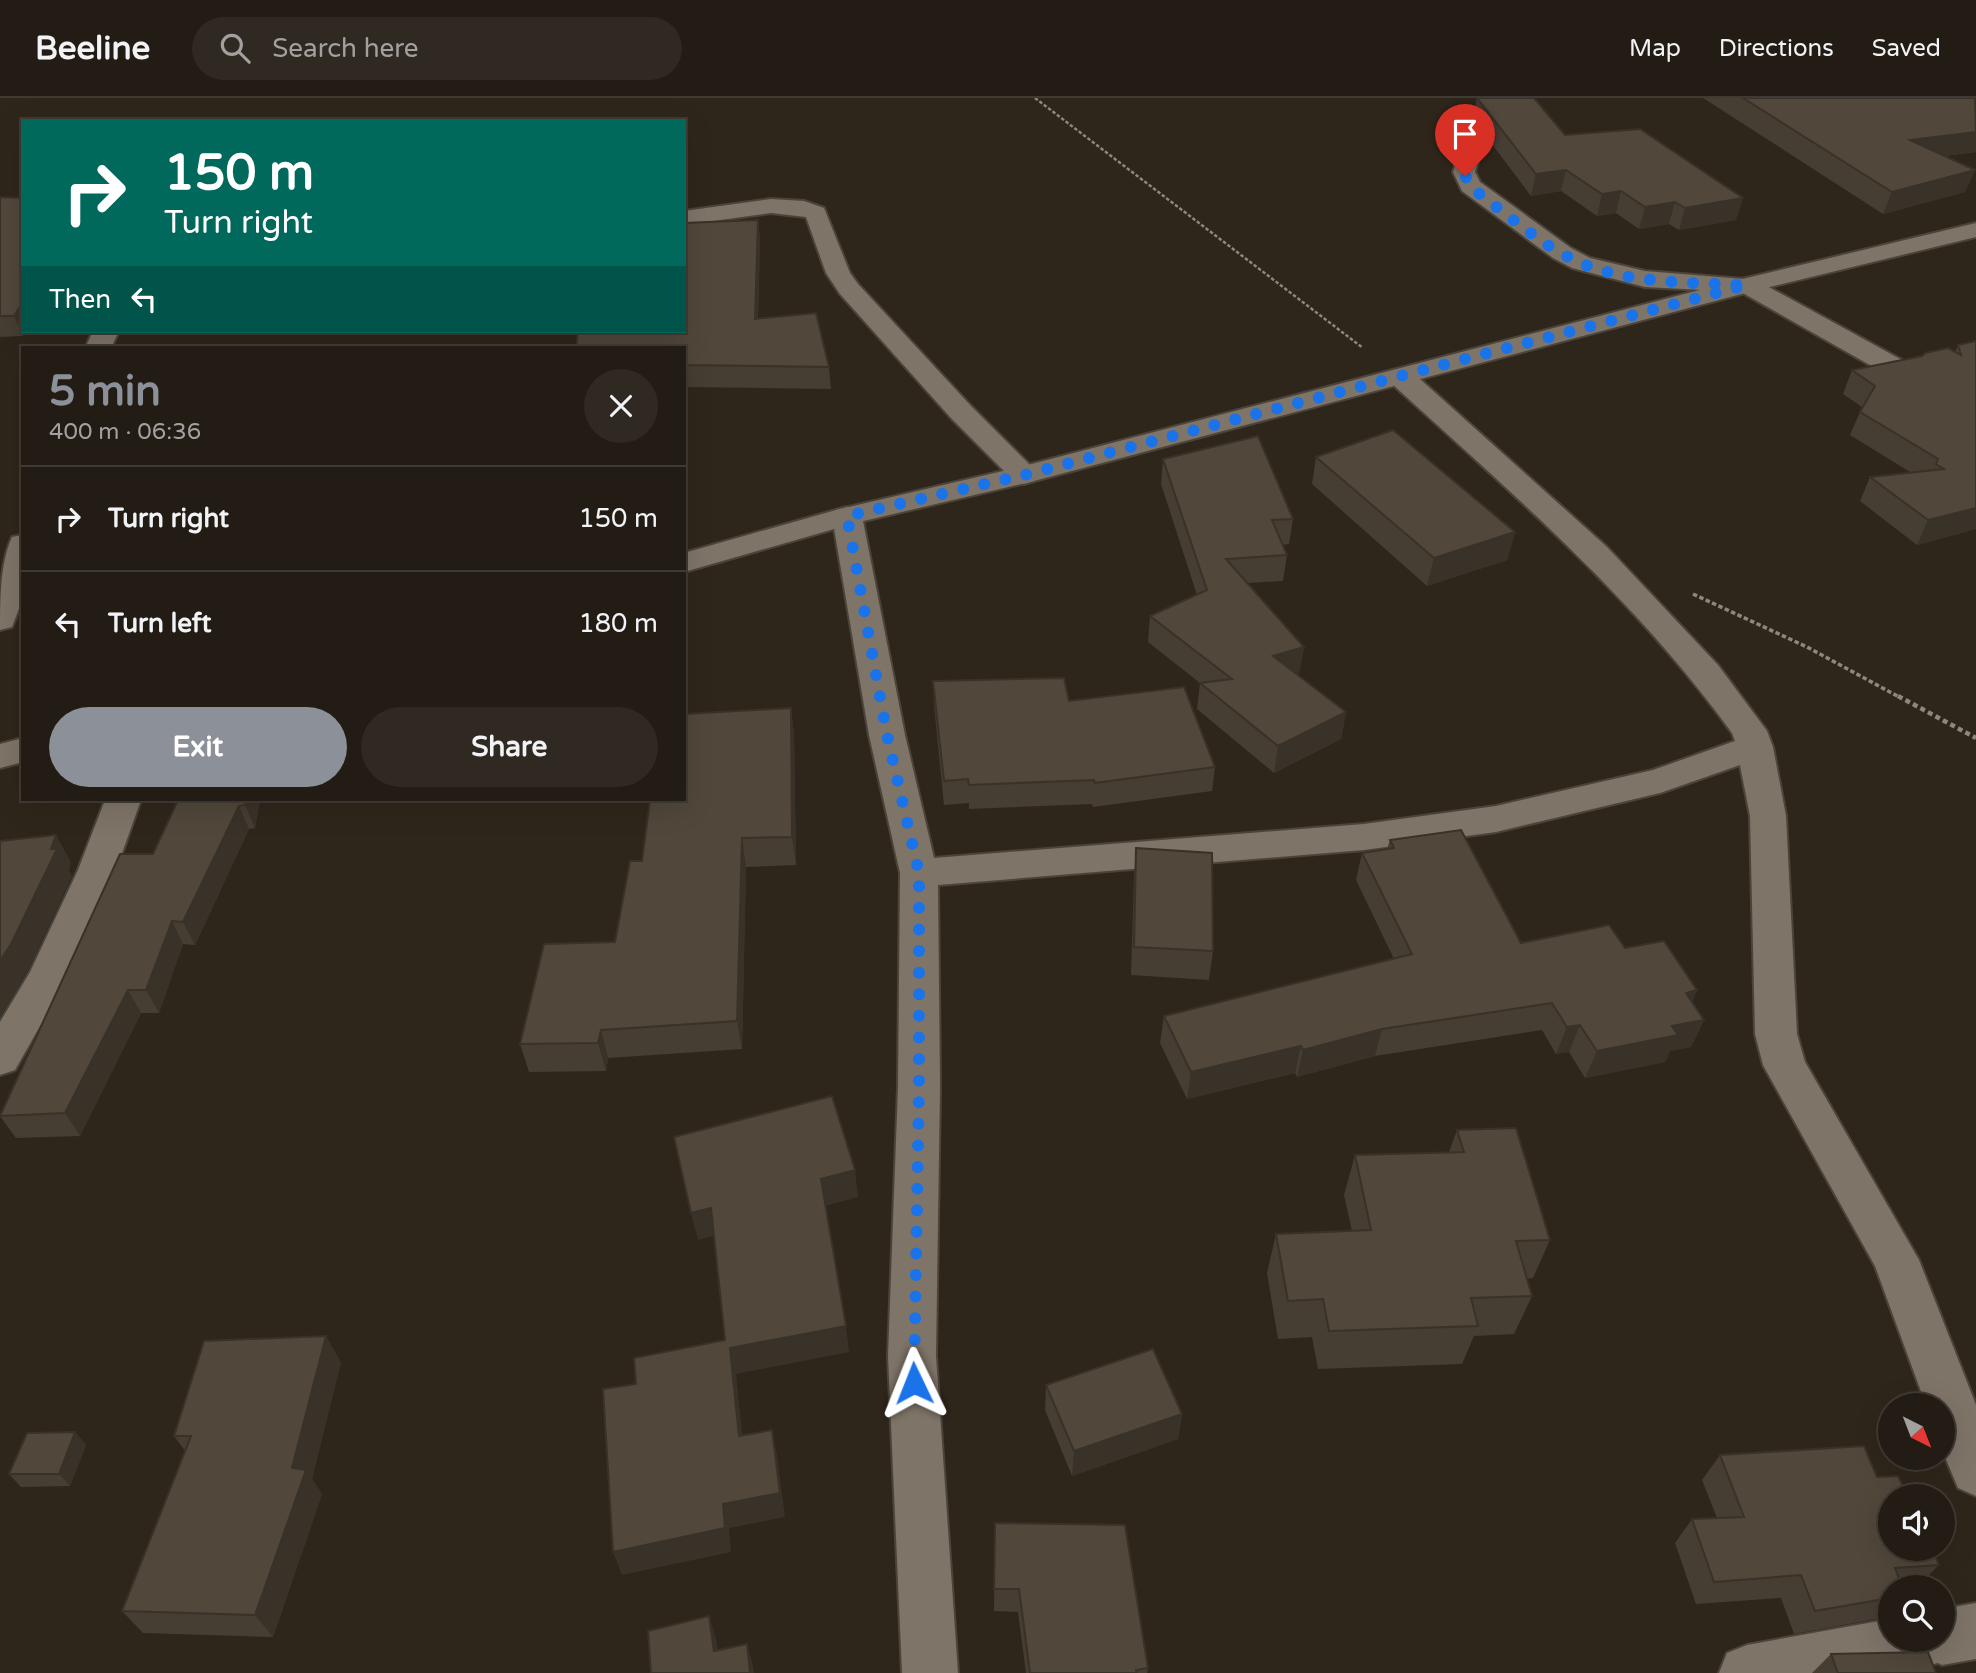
<!DOCTYPE html>
<meta charset="utf-8">
<style>
body{margin:0;font-family:"Varela Round",sans-serif;background:#2f2922;color:#f1f3f6;height:100vh;display:flex;flex-direction:column;font-size:26px;white-space:nowrap}
*{box-sizing:border-box;margin:0}
p{font-size:23px;color:#a3a1a0}
.icon{flex:none;width:38px;height:38px;fill:none;stroke:currentColor;stroke-width:2;stroke-linecap:round;stroke-linejoin:round}
.map{position:relative;flex:1;overflow:hidden}
.details{position:absolute;left:21px;top:248px;width:665px;height:455px;display:flex;flex-direction:column;background:#231c14;border-radius:0px;box-shadow:0 7px 28px #0002,0 0 0 2px #403a34}
.details>*{flex:none}
.banner{position:absolute;left:21px;top:21px;width:665px;height:214px;border-radius:0px;box-shadow:0 7px 28px #0002,0 0 0 2px #403a34;background:#00695c;color:#fff;overflow:hidden}
.needle{width:46px;rotate:138deg}
.fabs{position:absolute;left:1878px;top:1295px;display:grid;gap:14px}
.fabs a{display:grid;place-items:center;width:77px;height:77px;border-radius:50%;background:#231c14;box-shadow:0 7px 28px #0002,0 0 0 2px #403a34;font-size:35px}
.pin{position:absolute;display:grid;place-items:center;width:60px;height:60px;color:#fff;margin:-72px -30px;border-radius:50% 50% 50% 0;rotate:-45deg;box-shadow:0 0 7px #0007}
.pin .icon{rotate:45deg}
.me{position:absolute;width:77px;margin:-38px;rotate:358deg;stroke-linejoin:round;filter:drop-shadow(0 0 5px #0008)}
.turn{display:flex;align-items:center;gap:24px;height:147px;padding:0 28px;font-size:32px}
.turn .icon{width:91px;height:91px;stroke-width:2.5}
.turn b{display:block;font-size:49px;line-height:60px}
.then{display:flex;align-items:center;height:66px;padding:0 28px;background:#0003;gap:14px;font-size:26px}
.round{display:grid;place-items:center;flex:none;width:74px;height:74px;border-radius:37px;background:#2f2922}
.headline{display:flex;align-items:center;justify-content:space-between;height:119px;padding:0 28px}
h1{font-size:42px;font-weight:800;line-height:52px;color:#8c9099}
.cta{display:flex;gap:14px;margin-top:auto;padding:14px 28px}
.cta a{flex:1;height:80px;border-radius:42px;background:#8c9099;color:#fff;font-size:28px;font-weight:800;line-height:80px;text-align:center}
.cta a+a{background:#2f2922;color:#f1f3f6}
ul{padding:0;list-style:none}
li{display:flex;align-items:center;gap:21px;height:105px;padding:0 28px;border-top:2px solid #403a34}
li div{flex:1}
li b{display:block;font-size:26px}
li em{font-style:normal}
header{display:flex;align-items:center;gap:42px;box-sizing:border-box;height:98px;padding:0 35px;background:#231c14;border-bottom:2px solid #403a34}
header strong{font-size:33px}
nav{display:flex;gap:38px;margin-inline-start:auto;font-size:24px}
.search{width:490px;height:63px;background:#2f2922;display:flex;align-items:center;gap:18px;box-sizing:border-box;padding:0 24px;border-radius:38px;color:#a3a1a0;font-size:26px}
.map>svg:first-child{display:block}
.lines{fill:none;stroke-linecap:round;stroke-linejoin:round}
.minor-casing{stroke:#4b443b;stroke-width:4}
.tertiary-casing{stroke:#4b443b;stroke-width:4}
.path-far2{stroke:#8e877e;stroke-width:2.5;stroke-dasharray:3.5 2;stroke-linecap:butt}
.path-far1{stroke:#8e877e;stroke-width:3.5;stroke-dasharray:4.5 2.5;stroke-linecap:butt}
.path{stroke:#8e877e;stroke-width:4.5;stroke-dasharray:5 3.5;stroke-linecap:butt}
.minor{fill:#7f7468;fill-rule:evenodd}
.tertiary{fill:#7f7468;fill-rule:evenodd}
.wall{fill:#463d33}
.shaded-wall{fill:#393229}
.building{fill:#51473b;stroke:#393229;stroke-width:2}
.route{stroke:#1a73e8;stroke-width:12;stroke-dasharray:0 21.6}
</style>
<header>
<strong>Beeline</strong>
<div class="search"><svg class="icon" aria-label="search" viewBox="0 0 24 24"><circle cx="10" cy="10" r="6"/><path d="M15 15l6 6"/></svg>Search here</div>
<nav><a>Map</a><a>Directions</a><a>Saved</a></nav>
</header>
<div class="map">
<svg width="1976" height="1575" viewBox="0 0 1976 1575">
<rect width="100%" height="100%" fill="#2f261b"/>
<g class="lines">
<defs>
<g id="minor">
<path d="M1466,37L1474,39C1482,51 1479,61 1475,74L1480,84L1571,150L1590,160L1645,173L1756,182L1911,267L1915,273L1911,279L1901,281L1891,279L1741,194L1645,189L1572,170L1553,160L1462,93L1453,74L1458,58L1455,44L1458,39Z"/>
<path d="M771,101L804,103L824,110L850,175L858,186L971,308L1034,371L1039,377L1034,383L1024,386L1014,383L951,320L840,196L826,175L806,119L771,115L684,127V113Z"/>
<path d="M93,233H119L111,250H85Z"/>
<path d="M1401,271L1411,273L1607,449L1718,567L1767,633L1773,649L1786,718L1797,936L1805,964L1919,1162L1976,1307V1398L1958,1390L1942,1352V1307H1926L1875,1168L1763,967L1755,936L1750,718L1740,667L1660,695L1496,734L1364,752L938,787L940,989L936,1258L958,1575H902L888,1258L898,989L900,775L869,637L832,418L836,412L847,409L858,412L862,418L905,637L934,760L1364,726L1496,708L1653,672L1735,643L1732,635C1636,502 1512,395 1391,285L1387,279L1391,273Z"/>
<path d="M23,437V500L12,529L0,532C0,502 0,465 12,439Z"/>
<path d="M105,702H141L116,772L68,879L15,972L0,977V924L30,874L78,772Z"/>
<path d="M1976,1505V1561L1942,1567L1938,1565L1897,1575H1719L1727,1555L1747,1547L1890,1521V1542H1942V1511Z"/>
</g>
<g id="tertiary">
<path d="M1976,125V139L1753,193L1034,383L855,425L684,474V455L836,412L1020,369L1738,182Z"/>
<path d="M23,640V664L0,670V646Z"/>
</g>
</defs>
<use href="#minor" class="minor-casing"/>
<use href="#tertiary" class="tertiary-casing"/>
<path class="path-far2" d="M1035,0L1363,250"/>
<path class="path-far1" d="M1693,496L1807,549L1901,600"/>
<path class="path" d="M1898,598L1976,640"/>
<use href="#minor" class="minor"/>
<use href="#tertiary" class="tertiary"/>
</g>
<g class="wall">
<path d="M1477,0L1565,37L1736,122L1679,132L1669,126L1639,131L1616,115L1597,118L1561,93L1531,98L1473,21Z"/>
<path d="M1703,0H1975L1976,54L1945,58L1975,72L1965,94L1883,116Z"/>
<path d="M0,99L23,238L0,239Z"/>
<path d="M758,122L760,142L758,221L829,269L831,291L684,289V250Z"/>
<path d="M1976,243V431L1917,447L1860,403L1870,379L1910,374L1850,337L1862,309L1843,296L1852,272L1922,258L1955,254L1958,247Z"/>
<path d="M1316,359L1515,434L1507,462L1427,488L1312,386Z"/>
<path d="M1163,361L1293,421L1289,446L1282,447L1287,457L1283,483L1247,485L1304,549L1299,575L1297,576L1346,614L1341,641L1274,675L1197,611L1200,585L1148,544L1150,518L1197,497L1161,386Z"/>
<path d="M933,583L1069,603L1215,669L1212,693L1093,709L1092,706L969,711V705L944,707L934,607Z"/>
<path d="M791,610L794,638L796,767L746,769L742,951L608,960L606,973L529,974L520,946L615,844L642,763Z"/>
<path d="M178,702H260L255,730L249,731L195,847L183,846L159,915H141L80,1038L16,1040L0,1018L153,756Z"/>
<path d="M1390,742L1521,845L1625,850L1697,892L1692,904L1704,922L1691,949L1670,953L1665,964L1585,980L1569,954L1556,956L1542,932L1375,958L1297,979L1295,975L1187,1001L1160,945L1164,918L1394,861L1356,782L1362,755L1387,751Z"/>
<path d="M1136,750L1213,853L1209,882L1131,877L1134,779Z"/>
<path d="M1457,1032L1550,1142L1533,1180L1527,1181L1532,1198L1514,1236L1474,1238L1462,1266L1318,1271L1312,1239L1278,1241L1267,1175L1276,1136L1352,1133L1344,1097L1355,1057L1449,1054Z"/>
<path d="M341,1264L312,1381L322,1396L273,1539L143,1535L122,1513L185,1353L174,1338Z"/>
<path d="M1046,1287L1182,1316L1178,1341L1072,1378L1045,1312Z"/>
<path d="M75,1334L86,1347L70,1388L21,1389L9,1376Z"/>
<path d="M1720,1357L1877,1379L1939,1467L1917,1489H1890V1512L1882,1520L1794,1536L1781,1500L1696,1506L1675,1445L1692,1421L1717,1420L1702,1382Z"/>
<path d="M995,1425L1148,1570L1147,1575H1026L1018,1514L994,1513Z"/>
<path d="M1831,1556L1936,1575H1812Z"/>
</g>
<g class="shaded-wall">
<path d="M1976,34V54L1902,63L1910,42Z"/>
<path d="M1566,72L1561,93L1531,98L1536,76Z"/>
<path d="M1975,72L1965,94L1883,116L1892,94Z"/>
<path d="M1621,93L1616,115L1597,118L1602,96Z"/>
<path d="M1743,100L1736,122L1679,132L1685,110Z"/>
<path d="M1675,104L1669,126L1639,131L1645,109Z"/>
<path d="M758,122L760,142L757,242L755,221Z"/>
<path d="M23,203V233H26L23,238L14,218Z"/>
<path d="M1976,410V431L1917,447L1928,422Z"/>
<path d="M1515,434L1507,462L1427,488L1434,460Z"/>
<path d="M1304,549L1299,575L1269,584L1273,558Z"/>
<path d="M791,610L794,638L796,767L792,739Z"/>
<path d="M1346,614L1341,641L1274,675L1278,648Z"/>
<path d="M246,702H260L255,730L245,707Z"/>
<path d="M239,708L249,731L195,847L183,824Z"/>
<path d="M56,737L71,764L69,772L72,778L28,873L0,920V863L51,751Z"/>
<path d="M742,740L746,769L742,951L737,923Z"/>
<path d="M172,823L183,846L159,915L146,892Z"/>
<path d="M128,892L141,915L80,1038L65,1015Z"/>
<path d="M1697,892L1685,919L1686,895Z"/>
<path d="M1704,922L1691,949L1670,953L1665,964L1585,980L1597,953L1672,928Z"/>
<path d="M1580,927L1569,954L1556,956L1567,929Z"/>
<path d="M1382,931L1375,958L1297,979L1303,952Z"/>
<path d="M601,932L608,960L606,973L598,945Z"/>
<path d="M1301,948L1295,975L1187,1001L1191,974Z"/>
<path d="M855,1072L858,1099L825,1108L821,1081Z"/>
<path d="M711,1110L716,1137L698,1142L691,1115Z"/>
<path d="M846,1228L849,1254L736,1276L745,1363L739,1338L730,1250Z"/>
<path d="M326,1238L341,1264L312,1381L322,1396L273,1539L255,1517Z"/>
<path d="M1182,1316L1178,1341L1072,1378L1074,1353Z"/>
<path d="M772,1332L777,1357L785,1419L729,1430L731,1454L622,1477L613,1454L723,1406Z"/>
<path d="M75,1334L86,1347L70,1388L59,1376Z"/>
<path d="M709,1518L716,1541L721,1575L714,1553Z"/>
<path d="M747,1546L753,1568L754,1575H750Z"/>
</g>
<g class="building">
<path d="M1477,0H1534L1565,37L1640,31L1743,100L1685,110L1675,104L1645,109L1621,93L1602,96L1566,72L1536,76Z"/>
<path d="M1743,0H1975L1976,34L1910,42L1975,72L1892,94Z"/>
<path d="M0,99L23,100V203L14,218H0Z"/>
<path d="M758,122L755,221L816,215L829,269L684,267V250H576L578,233H684V125Z"/>
<path d="M1976,243V410L1928,422L1870,379L1944,371L1936,366L1938,361L1860,314L1875,288L1852,272L1922,258L1925,255L1948,250L1961,257L1958,247Z"/>
<path d="M1393,332L1515,434L1434,460L1316,359Z"/>
<path d="M1258,338L1293,421L1272,422L1287,457L1226,461L1304,549L1273,558L1346,614L1278,648L1200,585L1232,581L1150,518L1207,492L1163,361Z"/>
<path d="M1064,580L1069,603L1184,589L1215,669L1095,685L1094,682L969,687L968,681L944,683L933,583Z"/>
<path d="M791,610L792,739L742,740L737,923L601,932L598,945L520,946L544,846L615,844L630,763H642L650,702H684V616Z"/>
<path d="M178,702H246L245,707L239,708L183,824L172,823L146,892H128L65,1015L0,1018L120,756H153Z"/>
<path d="M1461,732L1521,845L1609,827L1625,850L1664,843L1697,892L1686,895L1704,922L1672,928L1678,937L1597,953L1580,927L1567,929L1552,905L1382,931L1303,952L1301,948L1191,974L1164,918L1412,856L1362,755L1394,750L1390,742Z"/>
<path d="M56,737L51,751H57L11,846L0,863V743Z"/>
<path d="M1136,750L1212,755L1213,853L1134,849Z"/>
<path d="M832,998L855,1072L821,1081L846,1228L730,1250L739,1338L772,1332L780,1395L723,1406L725,1430L613,1454L603,1291L636,1286L634,1260L725,1242L711,1110L691,1115L674,1039Z"/>
<path d="M1516,1030L1550,1142L1516,1143L1532,1198L1471,1200L1478,1228L1329,1233L1323,1201L1288,1203L1276,1136L1371,1132L1355,1057L1464,1054L1457,1032Z"/>
<path d="M326,1238L292,1370L306,1372L255,1517L122,1513L191,1338H174L204,1243Z"/>
<path d="M1153,1251L1182,1316L1074,1353L1046,1287Z"/>
<path d="M75,1334L59,1376H9L27,1335Z"/>
<path d="M1864,1348L1877,1379L1898,1378L1908,1398H1890V1451H1932L1939,1467L1895,1470L1902,1489H1890V1500L1815,1513L1801,1477L1714,1484L1692,1421L1744,1419L1720,1357Z"/>
<path d="M995,1425L1125,1427L1148,1570L1136,1572L1137,1575H1030L1019,1491H994Z"/>
<path d="M709,1518L714,1553L747,1546L750,1575H651L648,1533Z"/>
<path d="M1928,1554L1936,1575H1838L1831,1556Z"/>
</g>
<g class="lines">
<path class="route" d="M914,1285L919,989V775L887,637L847,418L1024,377L1747,187C1693,184 1632,187 1581,165C1542,149 1508,116 1474,92L1465,78"/>
</g>
</svg>
<div class="fabs">
<a><svg class="needle" viewBox="-14 -14 28 28"><path d="M0-13l5 13h-10z" fill="#e53935"/><path d="M0 13l5-13h-10z" fill="#a3a1a0"/></svg></a>
<a><svg class="icon" aria-label="sound" viewBox="0 0 24 24"><path d="M4 9h4l5-4v14l-5-4H4zM17 9q2 3 0 6"/></svg></a>
<a><svg class="icon" aria-label="search" viewBox="0 0 24 24"><circle cx="10" cy="10" r="6"/><path d="M15 15l6 6"/></svg></a>
</div>
<div class="pin" style="left:1465px;top:78px;background:#d93025"><svg class="icon" aria-label="arrive" viewBox="0 0 24 24"><path d="M6 21V4h12l-3 4 3 4H6"/></svg></div>
<svg class="me" style="left:914px;top:1285px" viewBox="-20 -20 40 40"><path d="M0-17L14 15 0 8-14 15z" fill="#1a73e8" stroke="#fff" stroke-width="4"/></svg>
<div class="banner">
<div class="turn"><svg class="icon" aria-label="right" viewBox="0 0 24 24"><path d="M7 20v-9h11M14 6l5 5-5 5"/></svg><div><b>150 m</b>Turn right</div></div>
<div class="then">Then<svg class="icon" aria-label="left" viewBox="0 0 24 24"><path d="M17 20v-9H6M10 6l-5 5 5 5"/></svg></div>
</div>
<section class="details">
<div class="headline"><div><h1>5 min</h1><p>400 m · 06:36</p></div><a class="round"><svg class="icon" aria-label="close" viewBox="0 0 24 24"><path d="M6 6l12 12M18 6L6 18"/></svg></a></div>
<ul>
<li><svg class="icon" aria-label="right" viewBox="0 0 24 24"><path d="M7 20v-9h11M14 6l5 5-5 5"/></svg><div><b>Turn right</b></div><em>150 m</em></li>
<li><svg class="icon" aria-label="left" viewBox="0 0 24 24"><path d="M17 20v-9H6M10 6l-5 5 5 5"/></svg><div><b>Turn left</b></div><em>180 m</em></li>
</ul>
<div class="cta"><a>Exit</a><a>Share</a></div>
</section>
</div>
